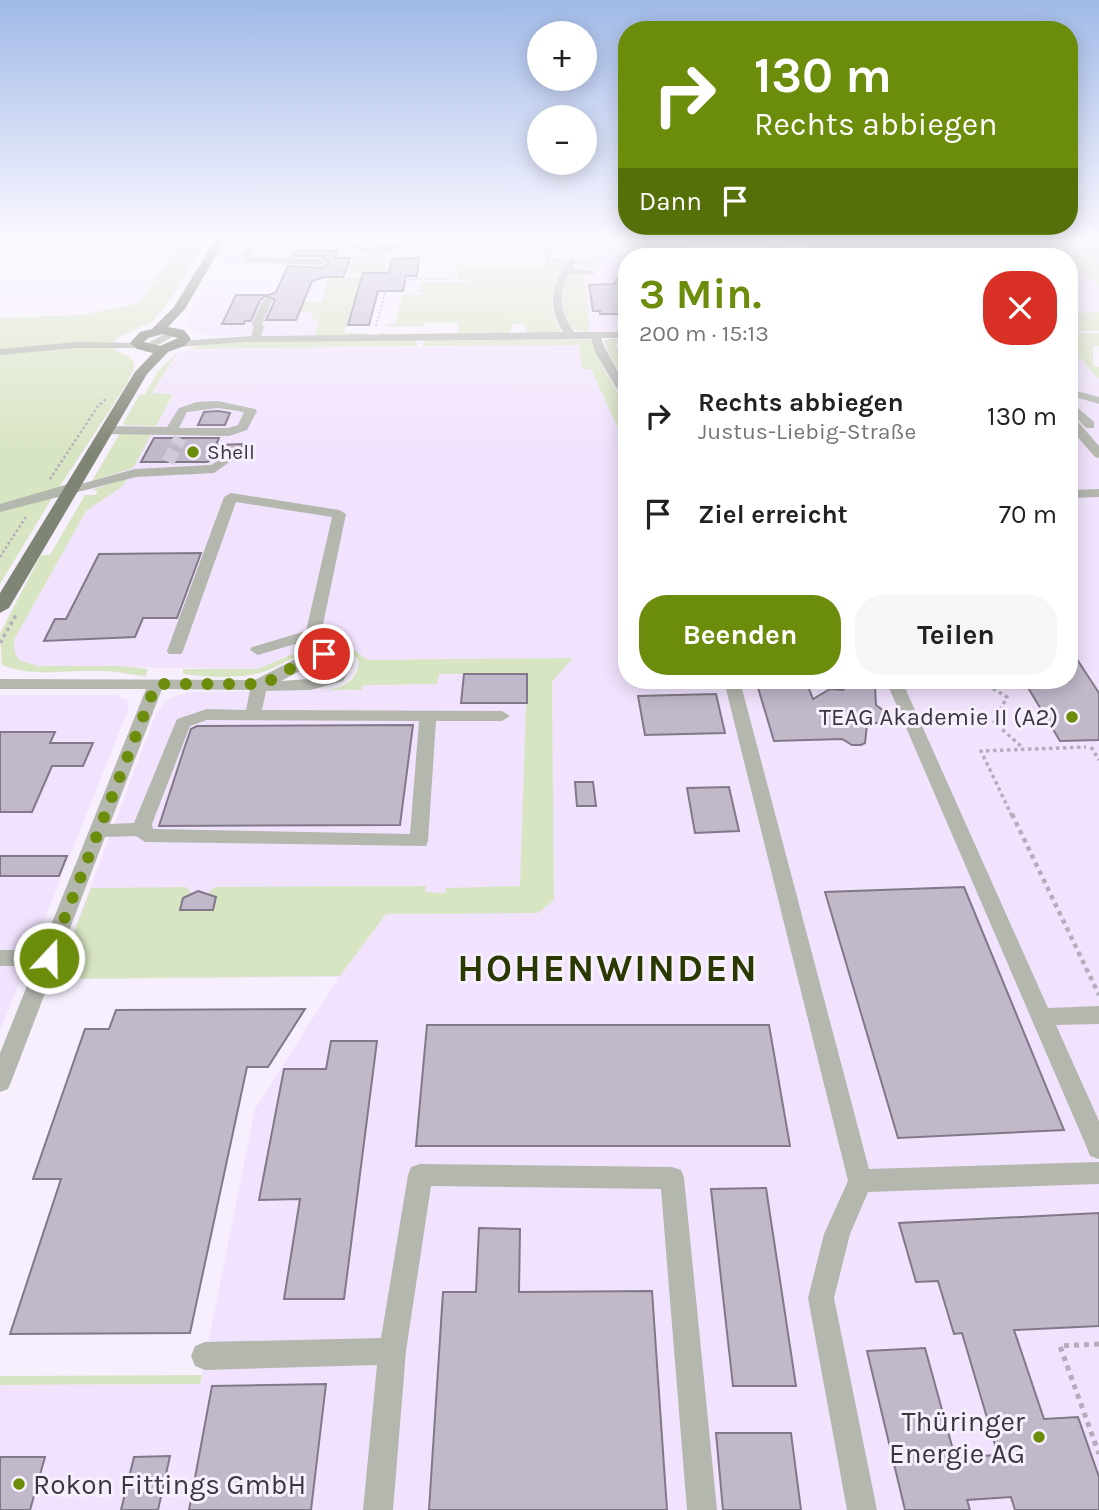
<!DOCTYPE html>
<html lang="de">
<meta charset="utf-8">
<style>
body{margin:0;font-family:Karla,sans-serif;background:#f6f6f6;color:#222;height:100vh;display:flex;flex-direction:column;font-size:26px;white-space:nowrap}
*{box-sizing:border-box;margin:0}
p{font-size:23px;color:#767676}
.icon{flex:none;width:38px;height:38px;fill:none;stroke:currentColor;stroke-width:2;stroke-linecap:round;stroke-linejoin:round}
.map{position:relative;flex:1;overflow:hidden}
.sheet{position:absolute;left:618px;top:248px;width:460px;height:441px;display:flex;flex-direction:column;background:#fff;border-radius:28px;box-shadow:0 4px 18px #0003}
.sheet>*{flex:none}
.guide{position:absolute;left:618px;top:21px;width:460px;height:214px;border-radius:28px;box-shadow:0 4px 18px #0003;background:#6c8c0c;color:#fff;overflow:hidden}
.buttons{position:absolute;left:527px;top:21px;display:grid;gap:14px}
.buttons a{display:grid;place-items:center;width:70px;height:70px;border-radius:50%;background:#fff;box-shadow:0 4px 18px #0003;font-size:35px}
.pin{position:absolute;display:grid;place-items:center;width:60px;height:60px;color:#fff;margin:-30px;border:4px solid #fff;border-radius:50%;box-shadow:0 2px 7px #0007}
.me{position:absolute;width:77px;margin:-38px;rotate:21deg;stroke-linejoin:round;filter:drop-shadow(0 0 5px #0008)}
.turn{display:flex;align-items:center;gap:24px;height:147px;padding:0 21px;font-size:32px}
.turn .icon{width:91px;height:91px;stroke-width:2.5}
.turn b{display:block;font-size:49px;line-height:60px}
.then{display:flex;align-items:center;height:66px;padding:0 21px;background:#0003;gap:14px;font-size:26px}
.round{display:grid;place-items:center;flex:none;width:74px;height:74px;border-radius:28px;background:#f6f6f6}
.summary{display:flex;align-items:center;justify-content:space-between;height:119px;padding:0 21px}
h1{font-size:42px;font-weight:700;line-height:52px;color:#6c8c0c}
.action{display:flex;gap:14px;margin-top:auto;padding:14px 21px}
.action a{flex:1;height:80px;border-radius:28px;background:#6c8c0c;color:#fff;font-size:28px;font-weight:700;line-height:80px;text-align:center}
.action a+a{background:#f6f6f6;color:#222}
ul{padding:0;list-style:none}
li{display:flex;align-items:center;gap:21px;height:98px;padding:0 21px}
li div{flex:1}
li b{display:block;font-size:26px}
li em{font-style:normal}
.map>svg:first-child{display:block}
.built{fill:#f1e3fd}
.green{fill:#d8e5c2}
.building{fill:#c1b8ca;stroke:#817889;stroke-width:2}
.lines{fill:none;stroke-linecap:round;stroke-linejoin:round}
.minor-tunnel{stroke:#d1cad8;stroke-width:13;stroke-dasharray:13 6;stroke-linecap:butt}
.path-far4{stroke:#b4adba;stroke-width:2;stroke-dasharray:2 2;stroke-linecap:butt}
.path-far3{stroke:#b4adba;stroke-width:2.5;stroke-dasharray:2.5 2.5;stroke-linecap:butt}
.path-far2{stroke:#b4adba;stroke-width:3.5;stroke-dasharray:3.5 3.5;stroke-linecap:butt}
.path-far1{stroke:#b4adba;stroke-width:4.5;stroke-dasharray:4.5 4.5;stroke-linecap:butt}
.path{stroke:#b4adba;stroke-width:5;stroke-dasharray:5 5;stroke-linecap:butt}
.minor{fill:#b4b7ae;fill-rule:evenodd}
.major{fill:#7f8575;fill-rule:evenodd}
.route{stroke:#6c8c0c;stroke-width:12;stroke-dasharray:0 21.6}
.poi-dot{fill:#6c8c0c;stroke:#f7effe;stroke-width:2.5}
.labels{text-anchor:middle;stroke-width:6;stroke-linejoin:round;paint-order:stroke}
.far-poi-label{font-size:21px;fill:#3b373f;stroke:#f7effe;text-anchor:start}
.poi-label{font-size:24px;fill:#3b373f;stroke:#f7effe;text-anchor:end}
.near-poi-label{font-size:28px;fill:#3b373f;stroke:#f7effe;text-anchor:end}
.near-district-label{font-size:38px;font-weight:bold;letter-spacing:2px;fill:#2a3900;stroke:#f7effe}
</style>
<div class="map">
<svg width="1099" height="1510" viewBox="0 0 1099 1510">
<rect width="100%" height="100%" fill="#f7effe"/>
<g class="built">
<path d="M235,240H422L423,258L332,264L220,265Z"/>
<path d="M651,240L839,248L870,252L906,250L1067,257H626V331L589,332L584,274L591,272L610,247L651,249Z"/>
<path d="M1069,259L1099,287V312L1069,313Z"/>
<path d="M201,295H269L268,298H278L314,312L319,320L315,335H204L185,324Z"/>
<path d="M579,345L582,368L591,369L626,446V681H1069V347L1099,379V1510H0V1385L200,1384L255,1109L339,977L56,979L156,713L167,699L188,692L361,690L368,660L352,649L330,644L297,652L257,669L38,666L19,660L15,653L14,640L86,511L123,486L126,478L92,490V481L125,425L156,426L173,394H152L177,353L189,349Z"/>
<path d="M0,695H117L127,700L128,710L0,1031Z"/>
</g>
<g class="green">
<path d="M182,240H207L171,298L153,321L115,339V350L130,357L135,365L128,382L51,500L0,584V318L81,315L136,304L141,301Z"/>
<path d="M544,240H549L550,259H569L567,262H557L567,266C550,284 546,310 561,330L558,332L529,334L523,323L512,324L511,331L505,334L380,335L381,332L387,334L458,333V323H425L424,327H392L384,324H395L402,295H423V292H419L421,282H470V280H457L458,269L452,268V265L544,266Z"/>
<path d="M596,240H650L652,249L602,245L599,248L607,250L592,270L575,266L578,258H595L594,243Z"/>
<path d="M655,240H1099V287L1066,257L906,250L870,252L839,248Z"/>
<path d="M392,259L391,267L401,273L331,274L330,277H384L356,297L344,333H367L366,335H315L319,321L311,320L314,312H275L280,302H322L332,264Z"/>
<path d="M569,274H584L590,333L572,329C559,310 560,295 569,274Z"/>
<path d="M1099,312V331H1069V313Z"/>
<path d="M1069,333H1099V346H1093V366L1099,367V379L1069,347Z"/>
<path d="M426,339L591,340L601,364L626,406V446L591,369H582L579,345L422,346Z"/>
<path d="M609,339H624L625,343L615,344L626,364V383L609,354L604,341Z"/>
<path d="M416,340L417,346L189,349L206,343L243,341Z"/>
<path d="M177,353L152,393L173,394L156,426L125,425L123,423L140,394H145L158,371Z"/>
<path d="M120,433H152L133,468L92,481Z"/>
<path d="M127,478L123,486L86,511L14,640L15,653L19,660L38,666H119L148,669L146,676C130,675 117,671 102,671C70,669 32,678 2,665L0,633L41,555H50L85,495H95L98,491L92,490Z"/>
<path d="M330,644L352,649L368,660L573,658L552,682L554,900L538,913L386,914L340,976L56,979L91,888L186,887L192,894L183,898L181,910L212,909L215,898L208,893L215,887L426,886L425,892L445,893L446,888L520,886L527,674H439L437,684L363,685L362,690H327C344,687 358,681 359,661C335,625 288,665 260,673C236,679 207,677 183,674V669H257L308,648Z"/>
<path d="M202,1375L200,1384L0,1385V1376Z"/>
</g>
<g class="building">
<path d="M295,251H337L334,258H350L343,277H325L312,281L296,320H266L275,300L266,296L260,300L251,321H245L244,324H222L236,295H269L276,292L288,266L322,268L329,263L322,256H293Z"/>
<path d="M419,258L417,276H406L403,291H378L369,325H348L363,273H389L392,259Z"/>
<path d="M626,266V314H600V311H593L589,285L614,284Z"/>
<path d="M218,411L230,413L225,425H198L204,412Z"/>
<path d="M154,438H219L216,445L243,444L237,460L225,454L207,462H141Z"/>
<path d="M201,553L177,618H143L135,637L44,641L55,619H66L99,554Z"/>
<path d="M1069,647L1099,693V740L1060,741L1024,681H1069Z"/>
<path d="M464,674H527V703H461Z"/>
<path d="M756,681H806L813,699L830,689L843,690L853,682H865L875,687L876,705L885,712L890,720L867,725L865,743L861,745H852L842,739L774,741Z"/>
<path d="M716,694L725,733L645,735L638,696Z"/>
<path d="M413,725L400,825L159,826L184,749L191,729L197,726Z"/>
<path d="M0,732H55L50,743H93L83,766H52L32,812H0Z"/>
<path d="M575,782H593L596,806H577Z"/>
<path d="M729,787L739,831L695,833L687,788Z"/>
<path d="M0,856H67L59,876H0Z"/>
<path d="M964,887L1064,1130L898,1138L825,892Z"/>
<path d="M198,891L216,897L213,910H180L183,898Z"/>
<path d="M305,1009L268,1067H247L190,1333L10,1334L61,1179H33L85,1029H109L116,1010Z"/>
<path d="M427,1025H769L790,1146H416Z"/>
<path d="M331,1041H377L344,1299H284L300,1199L259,1200L284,1069H326Z"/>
<path d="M766,1188L796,1386H733L711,1189Z"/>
<path d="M1099,1213V1326L1014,1330L1044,1419L1078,1417L1099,1477V1510H1015L1011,1497L967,1500L970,1510H905L867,1351L925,1348L955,1457L998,1455L962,1333L954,1334L938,1281L916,1282L899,1223Z"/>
<path d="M479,1228L520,1229L519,1292L652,1291L667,1510H429L443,1292H476Z"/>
<path d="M326,1384L311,1510H189L212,1386Z"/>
<path d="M716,1433H791L801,1510H723Z"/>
<path d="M170,1456L158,1510H121L134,1457Z"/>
<path d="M0,1457H45L30,1510H0Z"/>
</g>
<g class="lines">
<g class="minor-tunnel">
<path d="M226,460L232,445"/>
<path d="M168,462L180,438"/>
</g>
<g class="path-far4">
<path d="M548,240V260H557"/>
<path d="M376,326L389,279H449"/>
</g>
<g class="path-far3">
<path d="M50,479L98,406L106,399"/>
<path d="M0,557L27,515"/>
</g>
<g class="path-far2">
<path d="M0,643L16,615"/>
<path d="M981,681L1007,697L994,722L1023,748"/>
<path d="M1091,747L1099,760"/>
<path d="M1012,816L981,751L1086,747"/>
</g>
<path class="path-far1" d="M1012,814L1099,995"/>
<path class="path" d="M1099,1344L1060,1346L1099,1454"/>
<g class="minor">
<path d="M249,240H258L253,257L322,259L327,262L322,265L247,262L242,255Z"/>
<path d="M338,240C351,240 358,248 371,248C385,247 398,240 411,240C391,259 358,256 338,240Z"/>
<path d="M572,258L577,261L572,268L596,272L591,275L569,274C558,296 560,312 574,332H626V338H601C608,359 626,377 626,398L622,397L596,354L591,339L243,342L180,347L175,344L180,341L251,336L254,327L252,324L262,301L267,298L272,301L262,324L264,327L261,336L563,332C546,305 552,285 569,259Z"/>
<path d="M175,328L179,329V333L146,352L141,348H76L0,355V349L76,342L138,343L143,346Z"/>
<path d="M1069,389L1099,397V404L1069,395Z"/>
<path d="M1069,400L1094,422V428H1086L1069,410Z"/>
<path d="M218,401L255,409L257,411L247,430L229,436L106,434L100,430L106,426L167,427L179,408L197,402ZM218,408L244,412L238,425L228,428H179L187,412Z"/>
<path d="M1069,415L1073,416L1099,446V458L1095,457L1069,427Z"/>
<path d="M226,456L232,460L214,473L136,477L0,512V504L72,483L77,485L135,469L211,465Z"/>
<path d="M1099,489V497L1069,498V490Z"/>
<path d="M231,493L339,510L346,514L321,634L318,637L258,655L250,650L252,647L306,631L332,517L236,502L183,651L181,654H169L167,651L224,497Z"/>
<path d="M328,650L343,654L353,664L343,681L311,690L266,691L262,710L502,711L510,716L502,721H436L428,841L426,846L145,842L136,836L105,837L11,1082L8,1089L0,1092V1053L35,966H0V950H41L146,689H0V679L255,680L299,657ZM319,661H332L337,665L335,671L323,678L281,681ZM162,689L250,690L246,710L207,709L177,719L134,823L110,824ZM207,720L419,721L410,834L153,829L152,824L190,726Z"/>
<path d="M724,681H740L869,1169L1099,1162V1184L868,1192L850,1234L834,1298L877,1510H847L808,1298L824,1234L848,1181Z"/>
<path d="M886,681H902L1048,1008L1099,1006V1024L1056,1025L1099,1121V1159L1090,1156L1087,1148Z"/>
<path d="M420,1164L672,1167L681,1170L684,1178L717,1510H687L661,1189L431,1186L406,1351L393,1510H363L377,1365L205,1370L195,1366L191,1356L195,1346L205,1342L381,1338L408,1175L411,1167Z"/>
</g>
<path class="major" d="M215,240H225L185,309L168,327L184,330L191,339L184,346L168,352L147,374L9,608L0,613V593L135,372L153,353L137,349L130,343L140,332L152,329L174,307ZM163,334L178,338L160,346L144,342L148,338Z"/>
</g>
<linearGradient id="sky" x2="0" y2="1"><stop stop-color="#a1bae8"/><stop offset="0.53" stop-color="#fbf8ff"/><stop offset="1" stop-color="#fbf8ff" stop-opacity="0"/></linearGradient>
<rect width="1099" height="451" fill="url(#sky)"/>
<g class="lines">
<path class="route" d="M49,958L156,684H264L304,661L324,654"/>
</g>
<g class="poi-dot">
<circle cx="193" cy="452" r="7"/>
<circle cx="1072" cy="717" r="7"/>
<circle cx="1039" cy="1437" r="7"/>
<circle cx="19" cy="1484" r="7"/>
</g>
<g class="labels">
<g class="far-poi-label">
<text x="207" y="459">Shell</text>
</g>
<g class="poi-label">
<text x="1058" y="725">TEAG Akademie II (A2)</text>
</g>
<g class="near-poi-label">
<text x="1025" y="1431">Thüringer<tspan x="1025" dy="32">Energie AG</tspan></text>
<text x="33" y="1494" text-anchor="start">Rokon Fittings GmbH</text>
</g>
<g class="near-district-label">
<text x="608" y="981">HOHENWINDEN</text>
</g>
</g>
</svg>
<div class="buttons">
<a>+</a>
<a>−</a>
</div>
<div class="pin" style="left:324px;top:654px;background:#d93025"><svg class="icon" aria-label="arrive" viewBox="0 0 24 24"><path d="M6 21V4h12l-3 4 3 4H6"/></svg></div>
<svg class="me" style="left:49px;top:958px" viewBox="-20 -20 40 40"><circle r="17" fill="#6c8c0c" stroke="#fff" stroke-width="3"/><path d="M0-11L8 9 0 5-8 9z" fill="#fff"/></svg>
<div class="guide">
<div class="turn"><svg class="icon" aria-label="right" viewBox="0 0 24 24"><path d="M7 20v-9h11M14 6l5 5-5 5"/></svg><div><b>130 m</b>Rechts abbiegen</div></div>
<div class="then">Dann<svg class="icon" aria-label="arrive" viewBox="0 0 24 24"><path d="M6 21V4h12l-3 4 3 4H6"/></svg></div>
</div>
<section class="sheet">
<div class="summary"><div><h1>3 Min.</h1><p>200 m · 15:13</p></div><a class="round" style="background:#d93025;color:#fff"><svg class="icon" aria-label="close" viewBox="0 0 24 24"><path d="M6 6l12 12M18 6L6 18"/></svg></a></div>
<ul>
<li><svg class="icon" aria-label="right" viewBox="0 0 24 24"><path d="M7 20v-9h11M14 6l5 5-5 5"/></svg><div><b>Rechts abbiegen</b><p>Justus-Liebig-Straße</p></div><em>130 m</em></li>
<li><svg class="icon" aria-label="arrive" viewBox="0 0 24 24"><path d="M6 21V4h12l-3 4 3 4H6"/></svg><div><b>Ziel erreicht</b></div><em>70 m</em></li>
</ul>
<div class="action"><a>Beenden</a><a>Teilen</a></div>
</section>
</div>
